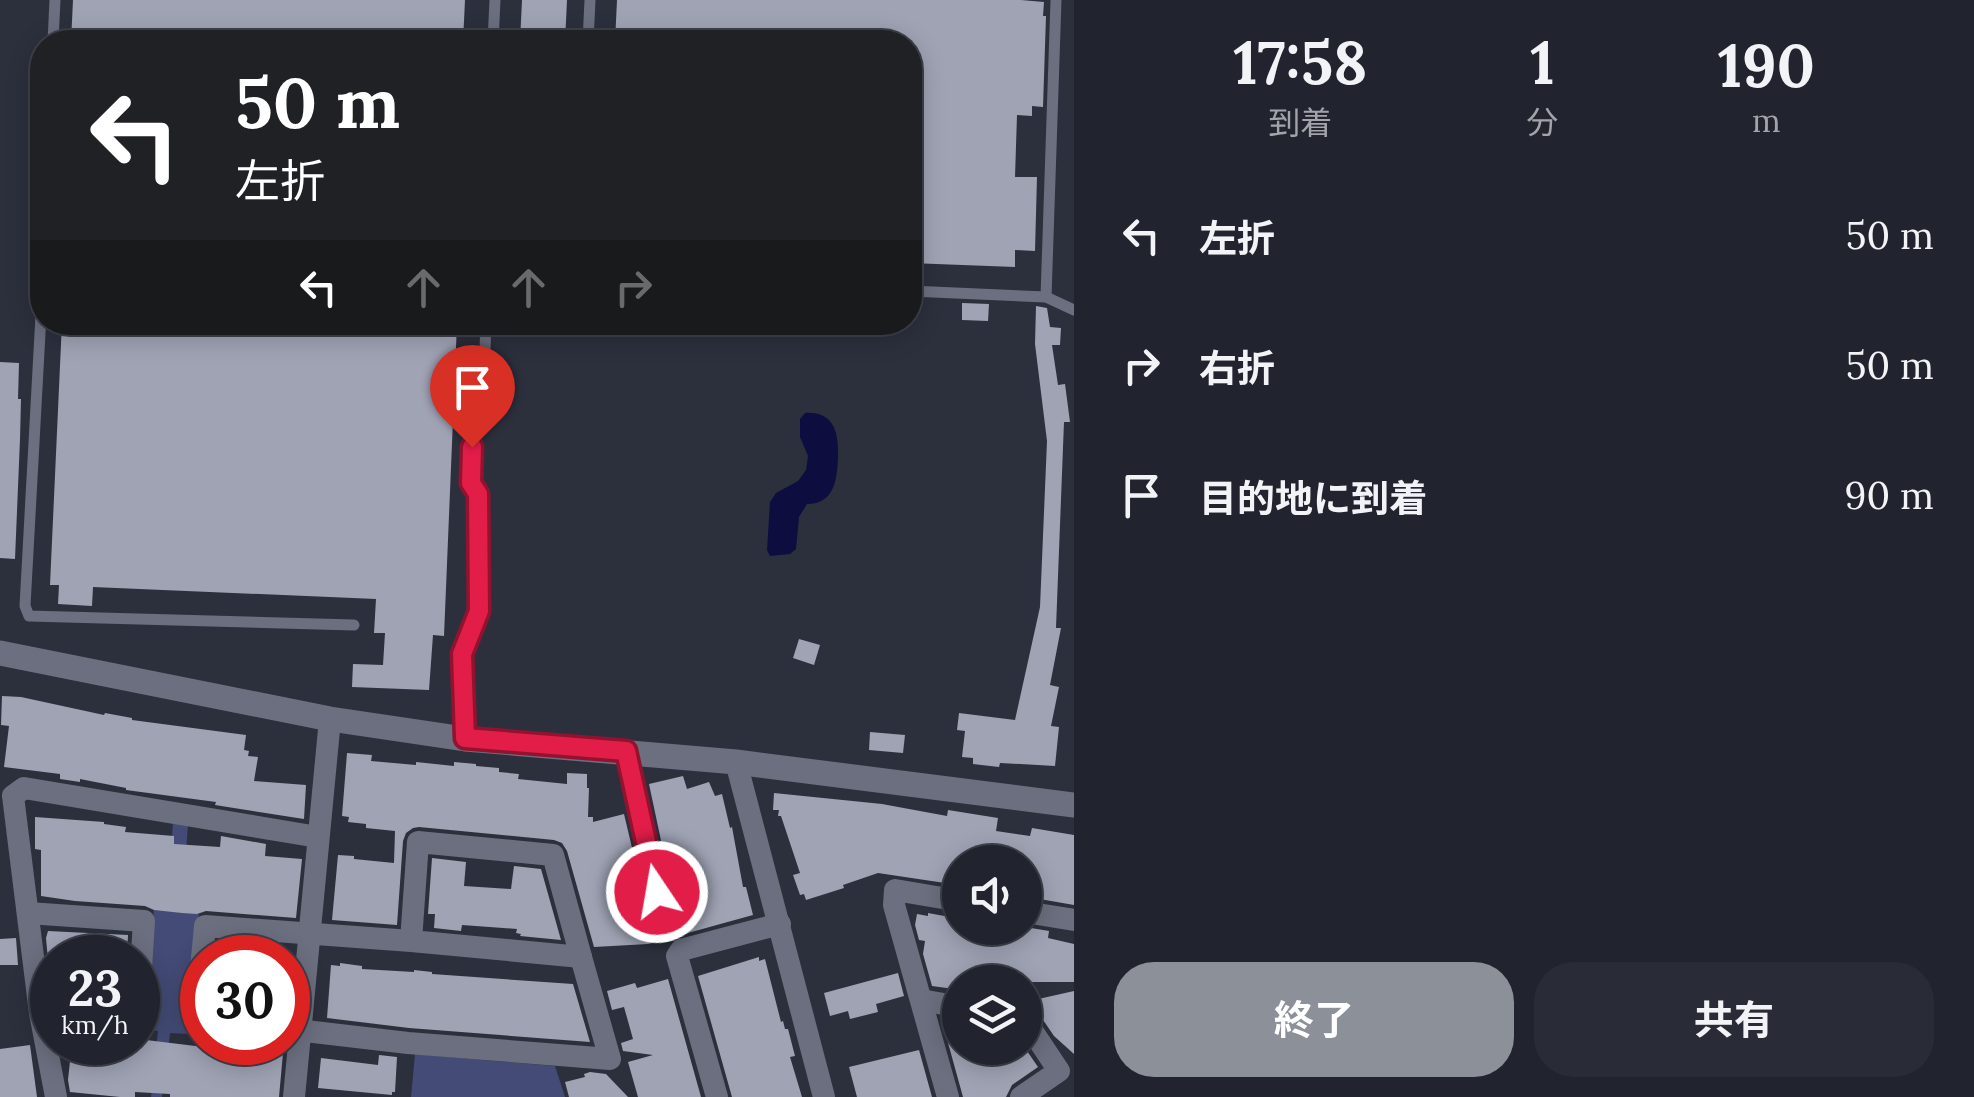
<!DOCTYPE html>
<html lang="ja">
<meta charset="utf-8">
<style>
body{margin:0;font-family:Lora,"Noto Sans JP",serif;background:#292c36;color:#f1f3f6;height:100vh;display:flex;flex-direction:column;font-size:38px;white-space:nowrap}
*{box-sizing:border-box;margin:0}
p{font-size:32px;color:#a2a4aa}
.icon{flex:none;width:55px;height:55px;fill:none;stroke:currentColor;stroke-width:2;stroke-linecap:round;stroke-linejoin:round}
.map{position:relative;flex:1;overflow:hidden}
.drawer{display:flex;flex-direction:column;background:#21242e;width:900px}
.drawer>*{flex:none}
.guide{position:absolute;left:30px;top:30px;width:892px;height:305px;border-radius:40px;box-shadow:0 5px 25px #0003,0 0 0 2px #3e414a;background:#202124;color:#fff;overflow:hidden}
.buttons{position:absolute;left:942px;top:845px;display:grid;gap:20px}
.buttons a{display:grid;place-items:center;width:100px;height:100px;border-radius:50%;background:#21242e;box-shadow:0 5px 25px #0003,0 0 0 2px #3e414a;font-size:50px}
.speed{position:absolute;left:30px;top:935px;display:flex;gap:20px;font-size:50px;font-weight:700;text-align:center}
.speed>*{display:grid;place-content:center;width:130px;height:130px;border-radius:50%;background:#21242e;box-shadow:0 5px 25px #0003,0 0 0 2px #3e414a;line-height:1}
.speed small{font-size:25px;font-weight:400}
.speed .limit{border:15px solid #d22;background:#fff;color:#111}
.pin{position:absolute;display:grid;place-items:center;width:85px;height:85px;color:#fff;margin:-102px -42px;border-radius:50% 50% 50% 0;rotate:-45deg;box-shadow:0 0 10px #0007}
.pin .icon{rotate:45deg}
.me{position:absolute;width:110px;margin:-55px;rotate:348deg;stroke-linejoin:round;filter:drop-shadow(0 0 8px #0008)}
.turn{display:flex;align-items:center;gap:35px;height:210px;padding:0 40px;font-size:45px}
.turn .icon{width:130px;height:130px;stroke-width:2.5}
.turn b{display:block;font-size:70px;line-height:85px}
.lanes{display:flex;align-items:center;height:95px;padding:0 40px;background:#0003;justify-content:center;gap:50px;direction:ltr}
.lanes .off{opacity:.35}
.eta{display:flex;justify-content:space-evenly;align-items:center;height:170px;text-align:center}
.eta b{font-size:60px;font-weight:700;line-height:70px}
.cta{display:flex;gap:20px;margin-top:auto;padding:20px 40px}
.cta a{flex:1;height:115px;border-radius:40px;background:#8c9099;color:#fff;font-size:40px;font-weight:700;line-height:115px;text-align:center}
.cta a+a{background:#292c36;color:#f1f3f6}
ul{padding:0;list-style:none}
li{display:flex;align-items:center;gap:30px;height:130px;padding:0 40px}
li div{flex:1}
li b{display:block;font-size:38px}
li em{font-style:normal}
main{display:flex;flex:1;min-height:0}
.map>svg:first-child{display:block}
.green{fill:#434b76}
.water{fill:#0d0e3f}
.building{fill:#9fa3b4}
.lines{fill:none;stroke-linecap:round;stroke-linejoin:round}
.lane{stroke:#6b6f7f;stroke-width:11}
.street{stroke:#6b6f7f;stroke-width:22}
.secondary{stroke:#6b6f7f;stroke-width:25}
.route-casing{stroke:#92132f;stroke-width:25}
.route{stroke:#e11d48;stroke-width:18}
</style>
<main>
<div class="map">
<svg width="1074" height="1097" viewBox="0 0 1074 1097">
<rect width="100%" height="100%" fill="#2c303d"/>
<g class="green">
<path d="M173,822L188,824L182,910L199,914L188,1034L170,1033L162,1097H151L158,1031L144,1029L154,908L167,909Z"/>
<path d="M415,1054L555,1066L565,1097H411Z"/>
</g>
<path class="water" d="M805,413C834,411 839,433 838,457C837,479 835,504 807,504L799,517L796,549L790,554L770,556L767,550L770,502L776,493L798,481L806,470L808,456L800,437V419Z"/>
<g class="building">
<path d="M73,0H465L463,42H71Z"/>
<path d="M522,0H567L565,42H520Z"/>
<path d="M617,0H1021L1044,2L1043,16H1046L1043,107L1032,106V116L1017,115L1015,177H1037L1035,251L1015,250V267L910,263V42H615Z"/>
<path d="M962,303L989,304L988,321L962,320Z"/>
<path d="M1036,306L1047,308L1050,327L1061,328L1060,345H1052L1058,385L1065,384L1070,422H1064L1056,628H1061L1050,685L1059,687L1051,726L1059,727L1055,766L1000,763L999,767L973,764V758L962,757L965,731L957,730L959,713L1015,720L1040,607L1047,441L1035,344Z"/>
<path d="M62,322L457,323L444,636L433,635L429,690L352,687L353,664L383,665L385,633H374L376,599L93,587L92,606L58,604L59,585H50Z"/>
<path d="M0,362L19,363L18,399H21L20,439L15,559L0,558Z"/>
<path d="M799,639L820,645L814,665L793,658Z"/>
<path d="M2,696L21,697L104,715L105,713L132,718V720L246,735L244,750L249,751L248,756L258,757L254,781L306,785L304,819L215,805L216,802L126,790V788L80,779V782L60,779V774L4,767L9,726L1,725Z"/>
<path d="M870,732L905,735L903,753L869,750Z"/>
<path d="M347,753L372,755L371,761L416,765V762L454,766V762L476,764V766L499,768V772L519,774L518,779L567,784V773L587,774V788H589L588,817H593V822L624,814L637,869L629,870L639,916L678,908L677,905L680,904L671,863L666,864L649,784L683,776L687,789L709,782L715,796L722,794L730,828L732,827L743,887H746L753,915L648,944L594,947L567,851L562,843L554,840L419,827L413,828L406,833L403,841L397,925L332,920L338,855L354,856V859L394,863L395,831L366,828V824L348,822L349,817L342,816Z"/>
<path d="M774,793L882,804L947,816L948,810L998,818L996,831L1030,836L1032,828L1074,835V905L1028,897L1030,888L1025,886L1028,859L989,853L988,862H960V874L947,872L945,883L878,873L843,885L844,888L806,900L804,894L800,895L793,875L800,873L781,816H778L779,810H773Z"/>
<path d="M35,817L104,822V824L126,827L125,832L174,836V844L220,847L221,836L266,844L265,856L302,859L296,918L206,911L197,914L182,913L154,910L145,906L75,901L41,896V850L35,849Z"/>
<path d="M432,858L466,862L464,886L511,889L514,866L541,869L561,940L520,936L521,934L516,933L517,929L462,925L461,931L434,928L435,914H428Z"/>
<path d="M928,913L950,917L949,924L960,926V928L1025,927L1049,931L1048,938L1074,944V982H994L988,977L982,982H955L954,989L932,986L923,954L925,941L919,940L915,925L917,914L928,916Z"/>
<path d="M48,931L128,935L127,954H122V958H52V960H48L46,938Z"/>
<path d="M16,938L18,965H0V939Z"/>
<path d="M759,957V961L765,959L781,1022L783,1021L785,1029H788L795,1056L790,1057L802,1097H732L698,976Z"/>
<path d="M340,963L362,966V969L414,972V970L432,972V974L573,984L590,1042L409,1028L327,1018L331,965L340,966Z"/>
<path d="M898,973L904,996L876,1004L878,1012L850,1019L848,1011L830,1016L824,993Z"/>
<path d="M668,979L701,1097H638L628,1062L653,1055L623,1051L621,1043L633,1039L624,1007L612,1010L607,991L635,983L637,988Z"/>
<path d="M1074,991V1054L1054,1036L1037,1011L1025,1005V1002Z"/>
<path d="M946,1020L960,1022V1048H1025L1038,1067L1012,1085L1006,1097H963L942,1021Z"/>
<path d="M138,1039L220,1049L221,1046L283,1053L279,1097H170V1094L135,1092V1097H120L70,1092L68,1080L72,1042H138Z"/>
<path d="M30,1045L37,1097H0V1049Z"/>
<path d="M919,1050L932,1097H857L849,1067Z"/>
<path d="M379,1055L397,1057L395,1092H392V1095L318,1088L321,1058L378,1065Z"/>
<path d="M590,1072L606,1074L628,1097H569L565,1082L585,1077L584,1074Z"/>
</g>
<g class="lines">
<g class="lane">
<path d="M53,42L55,0"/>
<path d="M493,42L495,0"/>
<path d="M588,42L590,0"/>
<path d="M910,291L1046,297L1074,310"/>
<path d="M42,297L25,606L29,616L354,625"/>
<path d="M1046,297L1056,0"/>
<path d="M465,739L463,654L479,611L478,494L471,483L473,411L483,404L486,322"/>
</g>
<g class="street">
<path d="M626,751L657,892"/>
<path d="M736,762L824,1097"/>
<path d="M1025,912L1074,920"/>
<path d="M28,913L144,921L138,1016"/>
<path d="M921,1000L960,1007"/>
<path d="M202,1026L196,1022L205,926L411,941L581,957L553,855L418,842L411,941"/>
<path d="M288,1029L408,1043L610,1059L581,957"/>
<path d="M56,1097L40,1013L13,796L24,788L318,837"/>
<path d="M294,1097L330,719"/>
<path d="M717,1097L677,956L681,950L780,924"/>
<path d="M948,1097L894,905L895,890L960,901"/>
<path d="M1021,1097L1059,1071L1025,1020"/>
</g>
<path class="secondary" d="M0,653L330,719L465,739L736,762L1074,805"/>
</g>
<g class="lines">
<defs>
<path id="route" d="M472,447L471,483L478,494L479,611L462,654L465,738L626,751L657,892"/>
</defs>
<use href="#route" class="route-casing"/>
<use href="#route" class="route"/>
</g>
</svg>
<div class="buttons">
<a><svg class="icon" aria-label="sound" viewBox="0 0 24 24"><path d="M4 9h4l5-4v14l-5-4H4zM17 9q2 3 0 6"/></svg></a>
<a><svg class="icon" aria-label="layers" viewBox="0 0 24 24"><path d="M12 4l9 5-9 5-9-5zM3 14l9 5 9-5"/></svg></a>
</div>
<div class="speed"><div>23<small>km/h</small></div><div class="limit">30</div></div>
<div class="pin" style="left:472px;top:447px;background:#d93025"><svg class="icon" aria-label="arrive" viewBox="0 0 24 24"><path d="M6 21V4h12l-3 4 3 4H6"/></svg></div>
<svg class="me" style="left:657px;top:892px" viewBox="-20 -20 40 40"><circle r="17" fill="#e11d48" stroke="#fff" stroke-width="3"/><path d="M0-11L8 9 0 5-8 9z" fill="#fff"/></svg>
<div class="guide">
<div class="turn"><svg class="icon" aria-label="left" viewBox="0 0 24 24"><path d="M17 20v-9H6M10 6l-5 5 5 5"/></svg><div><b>50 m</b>左折</div></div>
<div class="lanes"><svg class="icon" aria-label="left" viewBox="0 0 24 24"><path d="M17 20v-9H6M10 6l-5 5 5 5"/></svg><svg class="icon off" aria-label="ahead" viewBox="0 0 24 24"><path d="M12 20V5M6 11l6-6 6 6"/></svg><svg class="icon off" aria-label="ahead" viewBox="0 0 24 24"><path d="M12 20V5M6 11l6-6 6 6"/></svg><svg class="icon off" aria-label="right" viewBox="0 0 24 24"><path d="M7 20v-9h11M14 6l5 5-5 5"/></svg></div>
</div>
</div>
<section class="drawer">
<div class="eta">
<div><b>17:58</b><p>到着</p></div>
<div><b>1</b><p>分</p></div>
<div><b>190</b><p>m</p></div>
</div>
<ul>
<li><svg class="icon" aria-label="left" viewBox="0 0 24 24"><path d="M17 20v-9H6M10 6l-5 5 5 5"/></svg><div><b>左折</b></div><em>50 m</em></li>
<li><svg class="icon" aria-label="right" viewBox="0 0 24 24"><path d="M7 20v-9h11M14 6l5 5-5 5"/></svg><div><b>右折</b></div><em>50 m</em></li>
<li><svg class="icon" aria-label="arrive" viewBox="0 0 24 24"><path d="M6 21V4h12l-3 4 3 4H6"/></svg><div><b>目的地に到着</b></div><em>90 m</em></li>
</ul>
<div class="cta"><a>終了</a><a>共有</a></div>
</section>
</main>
